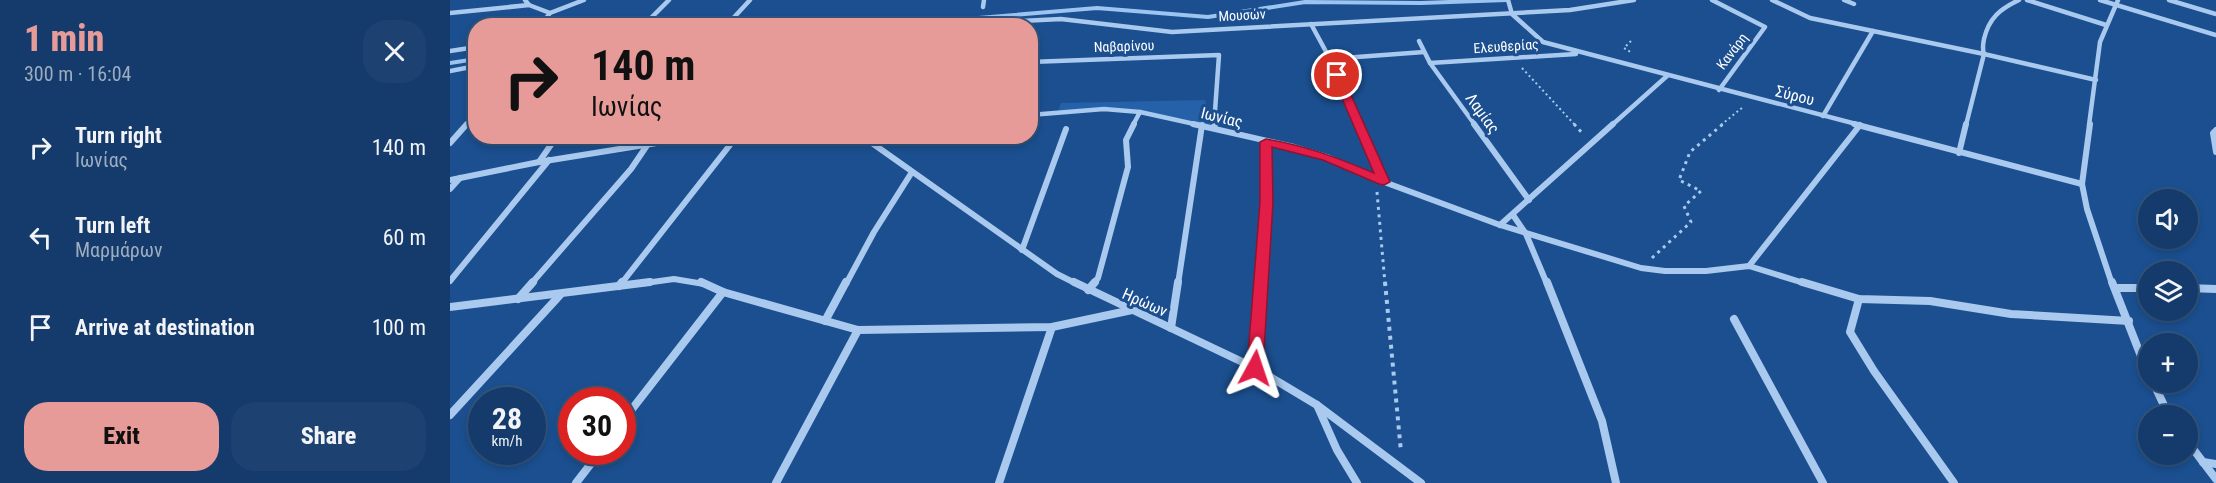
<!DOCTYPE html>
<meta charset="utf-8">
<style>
body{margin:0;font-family:"Roboto Condensed",sans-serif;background:#1d4271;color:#f1f3f6;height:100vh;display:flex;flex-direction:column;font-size:22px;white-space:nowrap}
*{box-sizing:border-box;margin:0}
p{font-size:20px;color:#9dadc1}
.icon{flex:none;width:33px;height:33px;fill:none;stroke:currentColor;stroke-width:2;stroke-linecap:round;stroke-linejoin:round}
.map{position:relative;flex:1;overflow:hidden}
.panel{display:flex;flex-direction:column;background:#143b6b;width:450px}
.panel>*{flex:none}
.top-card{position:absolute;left:18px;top:18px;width:570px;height:126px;border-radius:24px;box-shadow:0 3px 9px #0003,0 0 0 2px #33557e;background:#e69b98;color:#111;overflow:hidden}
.controls{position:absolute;left:1688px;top:189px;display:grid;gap:12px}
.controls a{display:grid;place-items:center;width:60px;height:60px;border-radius:50%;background:#143b6b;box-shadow:0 3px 9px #0003,0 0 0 2px #33557e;font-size:30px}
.speed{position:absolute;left:18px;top:387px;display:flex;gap:12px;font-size:30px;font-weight:700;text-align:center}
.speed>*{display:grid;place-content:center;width:78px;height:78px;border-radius:50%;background:#143b6b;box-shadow:0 3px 9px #0003,0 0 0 2px #33557e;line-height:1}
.speed small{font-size:15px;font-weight:400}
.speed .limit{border:9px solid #d22;background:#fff;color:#111}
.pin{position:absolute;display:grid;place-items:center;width:51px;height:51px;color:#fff;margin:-26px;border:3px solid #fff;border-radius:50%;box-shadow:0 2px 6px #0007}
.me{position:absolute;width:66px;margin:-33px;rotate:5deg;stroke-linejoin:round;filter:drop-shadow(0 0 4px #0008)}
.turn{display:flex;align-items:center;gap:21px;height:126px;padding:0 24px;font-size:27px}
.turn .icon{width:78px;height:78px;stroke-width:2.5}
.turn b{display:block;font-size:42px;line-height:51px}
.round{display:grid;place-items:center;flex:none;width:63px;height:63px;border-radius:24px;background:#1d4271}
.overview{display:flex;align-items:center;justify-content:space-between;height:102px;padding:0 24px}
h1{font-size:36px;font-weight:800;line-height:45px;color:#e69b98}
.cta{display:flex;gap:12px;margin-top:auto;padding:12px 24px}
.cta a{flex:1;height:69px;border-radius:24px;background:#e69b98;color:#111;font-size:24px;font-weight:800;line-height:69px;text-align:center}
.cta a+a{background:#1d4271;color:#f1f3f6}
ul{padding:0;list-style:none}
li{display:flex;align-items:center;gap:18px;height:90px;padding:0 24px}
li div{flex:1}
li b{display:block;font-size:22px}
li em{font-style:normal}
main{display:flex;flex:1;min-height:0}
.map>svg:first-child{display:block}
.green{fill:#2461a8}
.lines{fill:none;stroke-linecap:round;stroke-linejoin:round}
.stream{stroke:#9cc4f0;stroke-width:4}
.path-far2{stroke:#a9c9ee;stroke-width:2;stroke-dasharray:2 3;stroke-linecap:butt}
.path-far1{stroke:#a9c9ee;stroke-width:3;stroke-dasharray:3 4.5;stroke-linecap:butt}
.path{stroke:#a9c9ee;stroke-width:4;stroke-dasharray:4 5;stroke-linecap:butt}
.street-far2{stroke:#a9c9ee;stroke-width:4.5}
.street-far1{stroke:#a9c9ee;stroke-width:6}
.street{stroke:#a9c9ee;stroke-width:8}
.route{fill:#e11d48;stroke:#92132f;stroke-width:1.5}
.labels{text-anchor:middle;stroke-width:6;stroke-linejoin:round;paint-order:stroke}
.far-street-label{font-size:14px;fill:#fff;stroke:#1b4f8f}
.street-label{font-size:16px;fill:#fff;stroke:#1b4f8f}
</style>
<main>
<section class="panel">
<div class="overview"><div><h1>1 min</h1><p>300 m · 16:04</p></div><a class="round"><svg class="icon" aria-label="close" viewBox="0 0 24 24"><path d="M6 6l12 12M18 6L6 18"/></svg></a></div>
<ul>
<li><svg class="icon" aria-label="right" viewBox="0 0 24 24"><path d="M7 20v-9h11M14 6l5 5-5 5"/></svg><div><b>Turn right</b><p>Ιωνίας</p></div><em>140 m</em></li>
<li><svg class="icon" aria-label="left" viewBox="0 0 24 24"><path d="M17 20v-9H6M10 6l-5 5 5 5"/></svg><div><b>Turn left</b><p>Μαρμάρων</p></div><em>60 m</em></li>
<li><svg class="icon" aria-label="arrive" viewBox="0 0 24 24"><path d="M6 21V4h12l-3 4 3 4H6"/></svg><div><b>Arrive at destination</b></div><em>100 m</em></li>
</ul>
<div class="cta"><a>Exit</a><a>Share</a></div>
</section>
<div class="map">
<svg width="1766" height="483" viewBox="0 0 1766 483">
<rect width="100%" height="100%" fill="#1b4f8f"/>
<path class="green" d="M755,100L764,128L718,117L654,109L608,111L611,103Z"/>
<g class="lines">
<g class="stream">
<path d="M300,26L436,18L516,19L647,8L758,17L855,2L971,3L1057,0"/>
<path d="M0,63L26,59"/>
</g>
<g class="path-far2">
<path d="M1181,41L1174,48L1182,53"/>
<path d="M1072,68L1125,125"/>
<path d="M1271,125L1293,107"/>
</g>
<g class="path-far1">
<path d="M1124,124L1133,134"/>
<path d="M927,192L935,284"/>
<path d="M1202,258L1241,222L1234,206L1251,191L1229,180L1240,152L1273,124"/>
</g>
<path class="path" d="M935,282L951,452"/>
<g class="street-far2">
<path d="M75,0L79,5L100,13"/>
<path d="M1058,0L1062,14L1093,42L1410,125"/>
<path d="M1262,0L1315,27L1269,90"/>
<path d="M1322,0L1360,18L1423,31"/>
<path d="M1394,0L1404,4"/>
<path d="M1577,0L1656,25"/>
<path d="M1650,0L1766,35"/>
<path d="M1719,0L1766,14"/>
<path d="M533,7L534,0"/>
<path d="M0,13L79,5"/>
<path d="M861,24L880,59L909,125"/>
<path d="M90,26L100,13L134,0"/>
<path d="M193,26L219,0"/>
<path d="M276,26L300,0"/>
<path d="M474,26L611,19L722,32L1120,10L1184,0"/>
<path d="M969,41L980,63L1025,125"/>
<path d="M0,51L26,47"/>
<path d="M880,59L974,52"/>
<path d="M580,62L769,55L764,125"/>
<path d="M980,63L1126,54"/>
<path d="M0,71L26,66"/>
<path d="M580,115L654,109L690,112L749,125"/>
<path d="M1373,116L1423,31L1534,54C1532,48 1533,45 1534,39C1539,18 1550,9 1569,0"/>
<path d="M16,125L26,114"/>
<path d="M683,125L690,112"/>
<path d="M1162,125L1217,76"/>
<path d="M1516,125L1534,54L1646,80"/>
<path d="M1639,125L1650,42L1668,0"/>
</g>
<g class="street-far1">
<path d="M743,124L844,147L877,157L926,179L1050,225L1191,268L1215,271H1256L1299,266L1357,284"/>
<path d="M909,124L934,182"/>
<path d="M1024,124L1079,200"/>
<path d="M1404,124L1632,184"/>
<path d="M1640,124L1632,184L1637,209L1662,284"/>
<path d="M764,128L765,124"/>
<path d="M1766,130L1763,133L1766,152"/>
<path d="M412,136L607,274L627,284"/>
<path d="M0,143L17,124"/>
<path d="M1509,153L1516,124"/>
<path d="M89,162L107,136"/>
<path d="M0,180L89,162L250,136"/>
<path d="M0,189L10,178"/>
<path d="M1063,215L1076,234L1097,284"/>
<path d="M1050,225L1163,124"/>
<path d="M572,250L616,129"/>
<path d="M1299,266L1410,125"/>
<path d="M0,281L99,160"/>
<path d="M81,284L181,169L198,144"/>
<path d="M171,284L287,136"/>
<path d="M188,284L224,279L254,284"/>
<path d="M396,284L424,232L462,172"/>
<path d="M643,284L648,278L678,167L676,140L684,124"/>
<path d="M728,284L752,125"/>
<path d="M811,284L816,202V142"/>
</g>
<g class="street">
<path d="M251,282L273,292L408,330L602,327L682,310"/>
<path d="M624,282L805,368L867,405L971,483"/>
<path d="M1097,282L1152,421L1166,483"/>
<path d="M1352,282L1409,299L1480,301L1561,314L1679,321"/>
<path d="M1662,282L1698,374"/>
<path d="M169,286L172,282"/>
<path d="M1665,288H1698"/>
<path d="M1737,288L1766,289"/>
<path d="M638,290L645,282"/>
<path d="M68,299L83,282"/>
<path d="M1409,299L1400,332L1424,371L1504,483"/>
<path d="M0,307L200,282"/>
<path d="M1284,319L1373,483"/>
<path d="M375,321L396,282"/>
<path d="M721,328L728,282"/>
<path d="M805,368L811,282"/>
<path d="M1703,382L1719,416"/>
<path d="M867,405L887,450L907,483"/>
<path d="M0,415L110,295"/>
<path d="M172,422L273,292"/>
<path d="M1737,441L1766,479"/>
<path d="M1753,462L1766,464"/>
<path d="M126,483L150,452"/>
<path d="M326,483L408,330"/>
<path d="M549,483L602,327"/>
</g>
</g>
<path class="route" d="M887,72L892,75L940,182L934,185L929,184L873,160L822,147L823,202L813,368L811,372H800L797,368L810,202V142L816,139C854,145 888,158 924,173L882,75Z"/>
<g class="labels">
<g class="far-street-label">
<text transform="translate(792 15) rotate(-3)" y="5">Μουσών</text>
<text transform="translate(674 46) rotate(-2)" y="5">Ναβαρίνου</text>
<text transform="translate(1056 46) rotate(-4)" y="5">Ελευθερίας</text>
<text transform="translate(1282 51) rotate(-53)" y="5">Κανάρη</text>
</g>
<g class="street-label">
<text transform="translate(1345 95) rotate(14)" y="6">Σύρου</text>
<text transform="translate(1033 113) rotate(54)" y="6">Λαμίας</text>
<text transform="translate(772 117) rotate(14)" y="6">Ιωνίας</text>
<text transform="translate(695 302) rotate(24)" y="6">Ηρώων</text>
</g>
</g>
</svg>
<div class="controls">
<a><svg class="icon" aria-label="sound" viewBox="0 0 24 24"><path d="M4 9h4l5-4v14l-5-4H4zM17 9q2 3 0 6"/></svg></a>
<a><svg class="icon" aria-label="layers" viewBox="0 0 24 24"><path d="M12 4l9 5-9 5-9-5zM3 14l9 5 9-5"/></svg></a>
<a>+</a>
<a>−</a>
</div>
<div class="speed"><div>28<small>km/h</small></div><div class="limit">30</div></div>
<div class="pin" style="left:887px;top:75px;background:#d93025"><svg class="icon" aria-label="arrive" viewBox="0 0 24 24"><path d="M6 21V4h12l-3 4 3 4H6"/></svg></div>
<svg class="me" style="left:805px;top:368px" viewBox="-20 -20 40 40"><path d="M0-17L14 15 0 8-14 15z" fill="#e11d48" stroke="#fff" stroke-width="4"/></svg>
<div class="top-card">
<div class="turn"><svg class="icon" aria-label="right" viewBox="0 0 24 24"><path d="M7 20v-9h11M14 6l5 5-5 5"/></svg><div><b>140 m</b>Ιωνίας</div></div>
</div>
</div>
</main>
